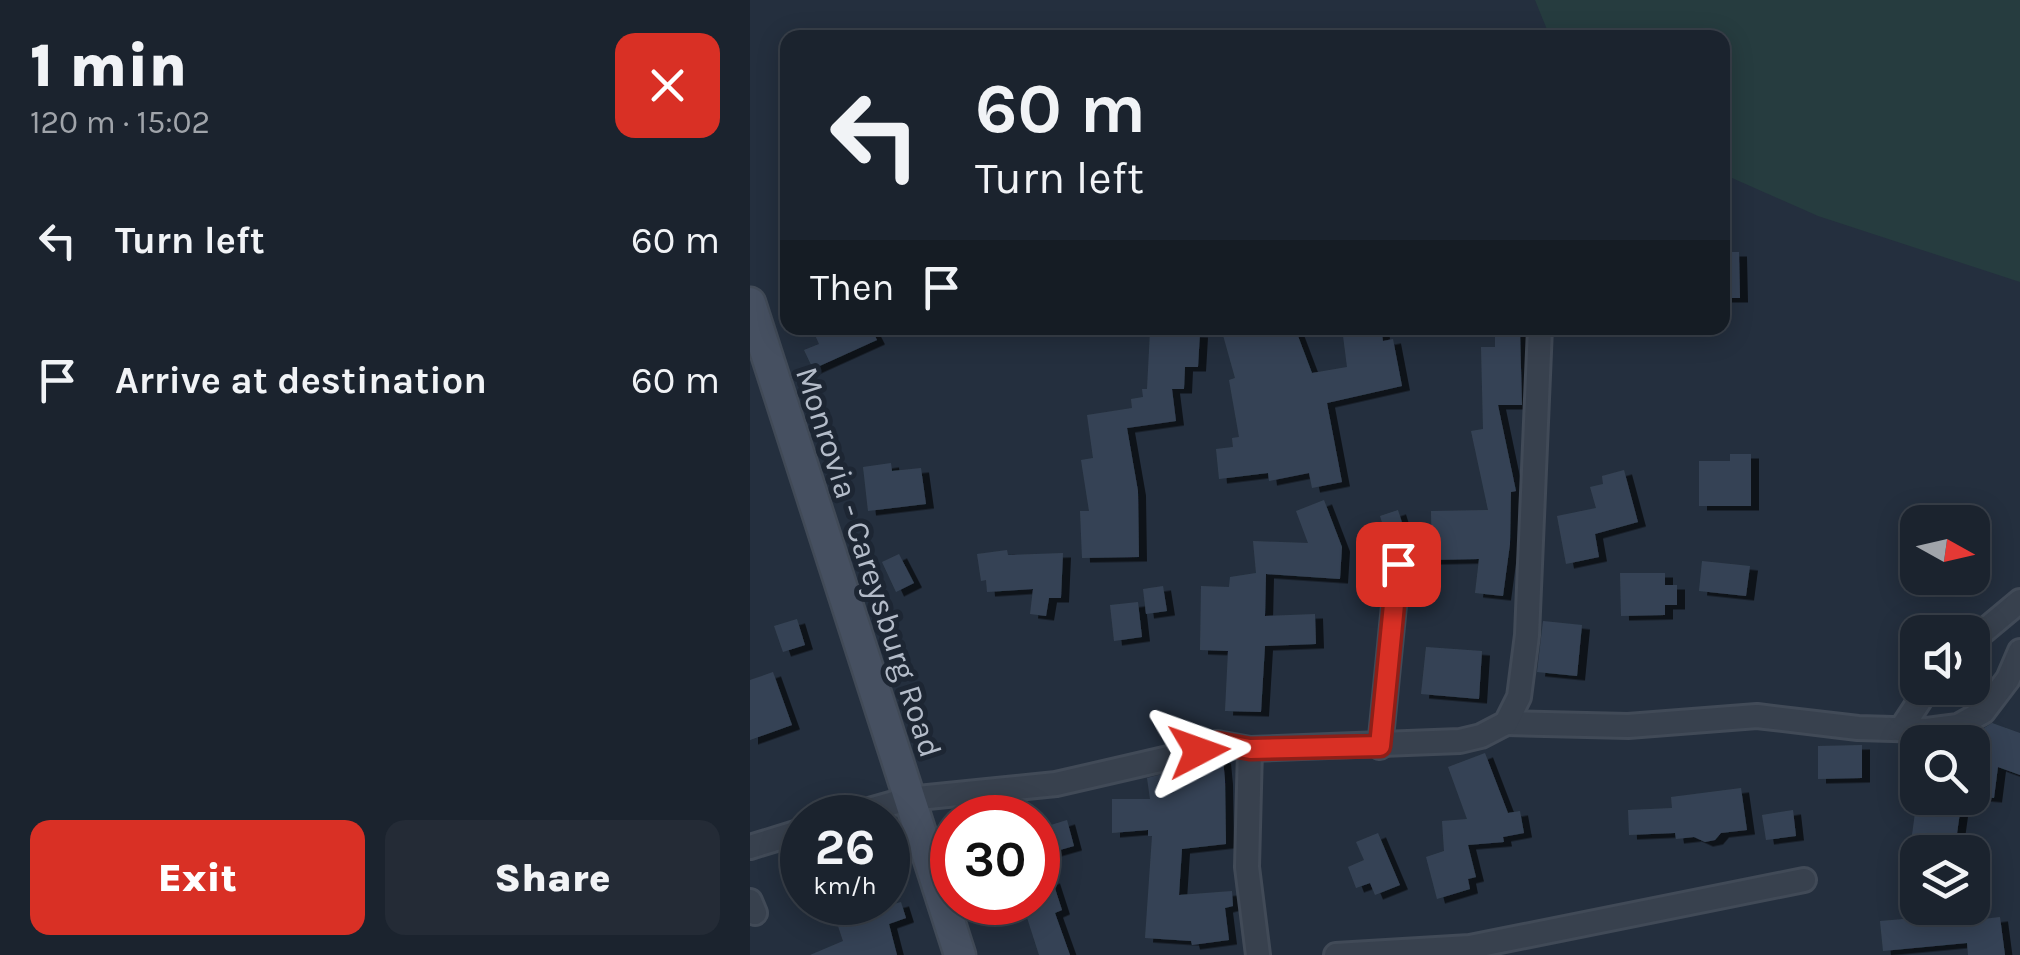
<!DOCTYPE html>
<meta charset="utf-8">
<style>
body{margin:0;font-family:Karla,sans-serif;background:#242b36;color:#f1f3f6;height:100vh;display:flex;flex-direction:column;font-size:38px;white-space:nowrap}
*{box-sizing:border-box;margin:0}
p{font-size:32px;color:#a0a4aa}
.icon{flex:none;width:55px;height:55px;fill:none;stroke:currentColor;stroke-width:2;stroke-linecap:round;stroke-linejoin:round}
.map{position:relative;flex:1;overflow:hidden}
.drawer{display:flex;flex-direction:column;background:#1b232e;width:750px}
.drawer>*{flex:none}
.guide{position:absolute;left:30px;top:30px;width:950px;height:305px;border-radius:20px;box-shadow:0 5px 25px #0003,0 0 0 2px #39404a;background:#1b232e;color:#f1f3f6;overflow:hidden}
.needle{width:65px;rotate:98deg}
.controls{position:absolute;left:1150px;top:505px;display:grid;gap:20px}
.controls a{display:grid;place-items:center;width:90px;height:90px;border-radius:20px;background:#1b232e;box-shadow:0 5px 25px #0003,0 0 0 2px #39404a;font-size:50px}
.speed{position:absolute;left:30px;top:795px;display:flex;gap:20px;font-size:50px;font-weight:700;text-align:center}
.speed>*{display:grid;place-content:center;width:130px;height:130px;border-radius:50%;background:#1b232e;box-shadow:0 5px 25px #0003,0 0 0 2px #39404a;line-height:1}
.speed small{font-size:25px;font-weight:400}
.speed .limit{border:15px solid #d22;background:#fff;color:#111}
.pin{position:absolute;display:grid;place-items:center;width:85px;height:85px;color:#fff;margin:-42px;border-radius:20px;box-shadow:0 5px 15px #0006}
.me{position:absolute;width:110px;margin:-55px;rotate:86deg;stroke-linejoin:round;filter:drop-shadow(0 0 8px #0008)}
.turn{display:flex;align-items:center;gap:35px;height:210px;padding:0 30px;font-size:45px}
.turn .icon{width:130px;height:130px;stroke-width:2.5}
.turn b{display:block;font-size:70px;line-height:85px}
.then{display:flex;align-items:center;height:95px;padding:0 30px;background:#0003;gap:20px;font-size:38px}
.round{display:grid;place-items:center;flex:none;width:105px;height:105px;border-radius:20px;background:#242b36}
.headline{display:flex;align-items:center;justify-content:space-between;height:170px;padding:0 30px}
h1{font-size:60px;font-weight:800;line-height:75px}
.button{display:flex;gap:20px;margin-top:auto;padding:20px 30px}
.button a{flex:1;height:115px;border-radius:20px;background:#d93025;color:#fff;font-size:40px;font-weight:800;line-height:115px;text-align:center}
.button a+a{background:#242b36;color:#f1f3f6}
ul{padding:0;list-style:none}
li{display:flex;align-items:center;gap:30px;height:140px;padding:0 30px}
li div{flex:1}
li b{display:block;font-size:38px}
li em{font-style:normal}
main{display:flex;flex:1;min-height:0}
.map>svg:first-child{display:block}
.green{fill:#263c3f}
.building{fill:#364354;filter:url(#shadow)}
.lines{fill:none;stroke-linecap:round;stroke-linejoin:round}
.minor-casing{stroke:#414a57;stroke-width:28}
.secondary-casing{stroke:#414a57;stroke-width:35}
.minor{stroke:#38414e;stroke-width:22}
.secondary{stroke:#465061;stroke-width:30}
.route-casing{stroke:#8d1f18;stroke-width:25}
.route{stroke:#d93025;stroke-width:18}
.labels{text-anchor:middle;stroke-width:10;stroke-linejoin:round;paint-order:stroke}
.street-label{font-size:32px;fill:#b4bcc9;stroke:#1d2633}
</style>
<main>
<section class="drawer">
<div class="headline"><div><h1>1 min</h1><p>120 m · 15:02</p></div><a class="round" style="background:#d93025;color:#fff"><svg class="icon" aria-label="close" viewBox="0 0 24 24"><path d="M6 6l12 12M18 6L6 18"/></svg></a></div>
<ul>
<li><svg class="icon" aria-label="left" viewBox="0 0 24 24"><path d="M17 20v-9H6M10 6l-5 5 5 5"/></svg><div><b>Turn left</b></div><em>60 m</em></li>
<li><svg class="icon" aria-label="arrive" viewBox="0 0 24 24"><path d="M6 21V4h12l-3 4 3 4H6"/></svg><div><b>Arrive at destination</b></div><em>60 m</em></li>
</ul>
<div class="button"><a>Exit</a><a>Share</a></div>
</section>
<div class="map">
<svg width="1270" height="955" viewBox="0 0 1270 955">
<defs>
<filter id="shadow"><feDropShadow dx="8" dy="4.5" stdDeviation="0" flood-color="#0009"/></filter>
</defs>
<rect width="100%" height="100%" fill="#242f3e"/>
<path class="green" d="M785,0H1270V282L1068,216L973,174L972,38L800,37Z"/>
<g class="building">
<path d="M972,252H989L990,298H972Z"/>
<path d="M62,328H121L127,340L63,369L54,350L69,344Z"/>
<path d="M471,328H504L507,334L525,328H545L562,373L597,367L592,328H631L633,341L643,339L652,386L577,403L592,482L562,488L559,473L519,481L518,473L469,479L466,449L483,447L482,438L489,437L479,380L485,378Z"/>
<path d="M770,330L772,405H748L766,491L761,492L760,544L753,596L725,593L729,559L682,560L681,511L738,510L721,431L733,429L731,347H745V331Z"/>
<path d="M400,331L450,333L448,367H435L434,389H422L426,421L377,428L388,491L389,557L332,558L330,511H339L331,460L343,458L337,415L382,408L381,399L393,397L392,389H397Z"/>
<path d="M980,454H1001V506H949V461H980Z"/>
<path d="M141,463L142,471L171,468L176,504L118,511L113,467Z"/>
<path d="M874,470L888,522L845,534L849,557L816,564L807,516L846,508L840,487L853,484L852,476Z"/>
<path d="M574,500L592,547L590,579L516,574L515,616L565,614L566,644L515,646L511,712L475,711L478,651L450,650L451,586L479,587L480,577L506,573L503,541L558,543L546,511Z"/>
<path d="M648,510L655,532L637,538L630,516Z"/>
<path d="M257,550L258,555L313,553L311,598H299L296,616L280,614L283,589L237,592L236,580L231,581L227,554Z"/>
<path d="M149,554L164,583L146,592L132,562Z"/>
<path d="M952,561L1000,566L996,596L949,591Z"/>
<path d="M870,573H915V585H927V605H915V615L871,616Z"/>
<path d="M413,586L417,611L396,614L393,589Z"/>
<path d="M388,602L392,637L364,641L360,605Z"/>
<path d="M47,619L55,645L33,652L24,626Z"/>
<path d="M793,621L832,625L827,676L787,672Z"/>
<path d="M676,647L732,651L729,699L671,694Z"/>
<path d="M23,672L42,725L0,740V680Z"/>
<path d="M1242,723L1270,733V775L1248,767L1244,798L1222,796L1224,742L1228,732Z"/>
<path d="M1112,745V778L1068,779V746Z"/>
<path d="M735,753L758,813L770,811L774,833L753,837L754,842L718,845L726,877L718,879L720,889L687,899L676,857L694,851L692,821L717,819L698,767Z"/>
<path d="M469,759H473L475,780L476,844L432,849L429,895L482,891L483,906L475,908L479,940L442,945L441,941L395,938L402,836H398V830L362,833V799H400L397,778Z"/>
<path d="M991,788L997,830L971,833L965,840L955,842L944,837L926,839L925,833L879,835L878,810L922,808L921,797Z"/>
<path d="M1167,798H1212L1206,841L1162,835Z"/>
<path d="M1043,810L1046,836L1016,840L1012,815Z"/>
<path d="M317,820L324,846L296,854L288,829Z"/>
<path d="M628,833L650,885L625,895L620,883L606,888L598,867L614,860L606,842Z"/>
<path d="M288,870L294,882L302,879L312,910L305,913L320,955H289L272,902H288Z"/>
<path d="M116,902H140V905L151,902L156,918L139,924L147,955H60L93,941L88,926L101,922L97,909Z"/>
<path d="M1189,916L1190,924L1250,917L1255,955H1218L1217,943L1133,951L1130,921Z"/>
</g>
<g class="lines">
<defs>
<g id="minor">
<path d="M1222,641L1270,601"/>
<path d="M756,723L878,726L1007,716L1108,728L1177,730L1208,726L1233,712L1258,679L1270,651"/>
<path d="M1151,729L1178,688"/>
<path d="M630,747L648,565"/>
<path d="M500,749L497,867L508,955"/>
<path d="M91,818L158,799L306,784L449,751L467,743L500,749L710,741L731,736L756,723L769,697L777,635L790,328"/>
<path d="M0,847L52,831"/>
<path d="M0,901L5,913"/>
<path d="M586,955L720,947L1054,880"/>
</g>
<path id="secondary" d="M0,303L210,955"/>
</defs>
<use href="#minor" class="minor-casing"/>
<use href="#secondary" class="secondary-casing"/>
<use href="#minor" class="minor"/>
<use href="#secondary" class="secondary"/>
</g>
<g class="lines">
<defs>
<path id="route" d="M449,751L467,743L500,749L630,746L648,564"/>
</defs>
<use href="#route" class="route-casing"/>
<use href="#route" class="route"/>
</g>
<g class="labels">
<g class="street-label">
<text transform="translate(119 562) rotate(72)" y="11">Monrovia - Careysburg Road</text>
</g>
</g>
</svg>
<div class="controls">
<a><svg class="needle" viewBox="-14 -14 28 28"><path d="M0-13l5 13h-10z" fill="#e53935"/><path d="M0 13l5-13h-10z" fill="#a0a4aa"/></svg></a>
<a><svg class="icon" aria-label="sound" viewBox="0 0 24 24"><path d="M4 9h4l5-4v14l-5-4H4zM17 9q2 3 0 6"/></svg></a>
<a><svg class="icon" aria-label="search" viewBox="0 0 24 24"><circle cx="10" cy="10" r="6"/><path d="M15 15l6 6"/></svg></a>
<a><svg class="icon" aria-label="layers" viewBox="0 0 24 24"><path d="M12 4l9 5-9 5-9-5zM3 14l9 5 9-5"/></svg></a>
</div>
<div class="speed"><div>26<small>km/h</small></div><div class="limit">30</div></div>
<div class="pin" style="left:648px;top:564px;background:#d93025"><svg class="icon" aria-label="arrive" viewBox="0 0 24 24"><path d="M6 21V4h12l-3 4 3 4H6"/></svg></div>
<svg class="me" style="left:449px;top:751px" viewBox="-20 -20 40 40"><path d="M0-17L14 15 0 8-14 15z" fill="#d93025" stroke="#fff" stroke-width="4"/></svg>
<div class="guide">
<div class="turn"><svg class="icon" aria-label="left" viewBox="0 0 24 24"><path d="M17 20v-9H6M10 6l-5 5 5 5"/></svg><div><b>60 m</b>Turn left</div></div>
<div class="then">Then<svg class="icon" aria-label="arrive" viewBox="0 0 24 24"><path d="M6 21V4h12l-3 4 3 4H6"/></svg></div>
</div>
</div>
</main>
